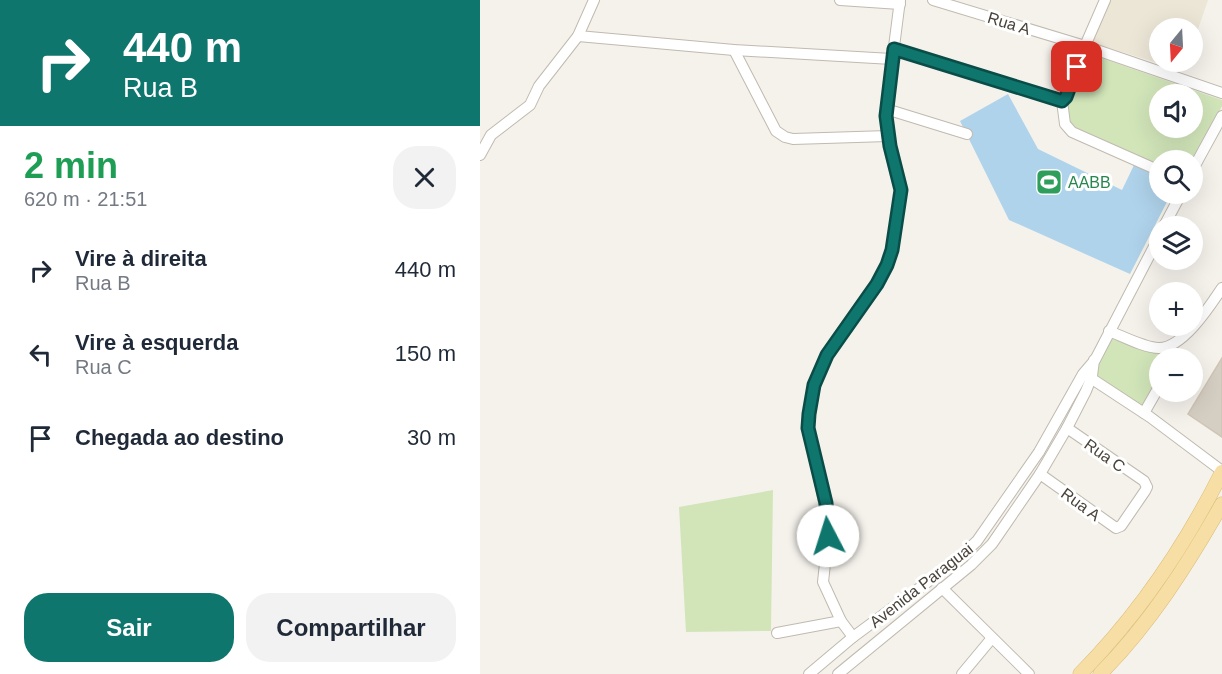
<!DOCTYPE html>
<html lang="pt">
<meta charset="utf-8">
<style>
body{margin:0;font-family:Helvetica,sans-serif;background:#f2f2f3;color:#1f2937;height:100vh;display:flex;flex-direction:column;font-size:22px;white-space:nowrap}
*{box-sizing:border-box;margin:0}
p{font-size:20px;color:#747a83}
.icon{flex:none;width:33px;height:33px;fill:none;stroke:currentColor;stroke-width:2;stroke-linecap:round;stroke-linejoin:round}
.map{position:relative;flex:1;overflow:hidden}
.side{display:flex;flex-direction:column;background:#fff;width:480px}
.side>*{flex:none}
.hud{background:#0f766e;color:#fff;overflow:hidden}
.needle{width:39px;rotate:198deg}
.tools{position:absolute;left:669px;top:18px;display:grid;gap:12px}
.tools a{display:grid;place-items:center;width:54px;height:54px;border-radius:50%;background:#fff;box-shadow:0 6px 24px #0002;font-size:30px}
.pin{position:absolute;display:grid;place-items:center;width:51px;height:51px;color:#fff;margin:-26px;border-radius:12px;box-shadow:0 3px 9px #0006}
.me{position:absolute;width:66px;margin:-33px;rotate:355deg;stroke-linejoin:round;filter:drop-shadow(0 0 4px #0008)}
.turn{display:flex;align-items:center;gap:21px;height:126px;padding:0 24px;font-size:27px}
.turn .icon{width:78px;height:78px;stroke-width:2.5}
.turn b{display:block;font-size:42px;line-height:51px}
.round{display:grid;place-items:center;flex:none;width:63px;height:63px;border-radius:24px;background:#f2f2f3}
.head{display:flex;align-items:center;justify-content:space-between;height:102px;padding:0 24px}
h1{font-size:36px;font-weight:800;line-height:45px;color:#1e9e55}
.cta{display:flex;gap:12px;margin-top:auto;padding:12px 24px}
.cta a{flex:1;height:69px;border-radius:24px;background:#0f766e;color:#fff;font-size:24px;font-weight:800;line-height:69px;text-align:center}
.cta a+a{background:#f2f2f3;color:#1f2937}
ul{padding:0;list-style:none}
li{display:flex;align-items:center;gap:18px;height:84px;padding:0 24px}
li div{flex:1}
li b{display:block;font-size:22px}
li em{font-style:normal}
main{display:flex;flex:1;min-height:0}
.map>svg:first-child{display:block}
.education{fill:#ece6d7}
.green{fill:#d1e5b9;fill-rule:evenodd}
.water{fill:#afd3eb}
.building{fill:#d5cec2;stroke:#d0c5b6;stroke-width:1.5}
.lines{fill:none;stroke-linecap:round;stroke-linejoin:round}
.minor-casing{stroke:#c0baaf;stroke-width:12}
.major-casing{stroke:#dabb74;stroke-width:15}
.minor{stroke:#fff;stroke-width:10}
.major{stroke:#f6dea4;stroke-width:14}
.route-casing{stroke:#0a4d48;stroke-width:15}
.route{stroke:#0f766e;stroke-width:10}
.labels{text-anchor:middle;stroke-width:6;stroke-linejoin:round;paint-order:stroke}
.street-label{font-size:16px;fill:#49433a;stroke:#fff}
.leisure-label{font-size:16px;fill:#27864d;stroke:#fff;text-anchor:start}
</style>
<main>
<section class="side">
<div class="hud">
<div class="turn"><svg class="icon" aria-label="right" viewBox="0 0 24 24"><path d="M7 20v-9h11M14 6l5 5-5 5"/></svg><div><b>440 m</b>Rua B</div></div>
</div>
<div class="head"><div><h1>2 min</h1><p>620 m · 21:51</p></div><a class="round"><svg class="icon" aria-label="close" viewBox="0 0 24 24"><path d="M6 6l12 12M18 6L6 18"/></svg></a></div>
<ul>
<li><svg class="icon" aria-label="right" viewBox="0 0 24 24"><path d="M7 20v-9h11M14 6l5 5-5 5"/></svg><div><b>Vire à direita</b><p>Rua B</p></div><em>440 m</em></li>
<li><svg class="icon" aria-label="left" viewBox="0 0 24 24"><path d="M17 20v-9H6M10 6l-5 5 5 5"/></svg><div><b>Vire à esquerda</b><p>Rua C</p></div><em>150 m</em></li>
<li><svg class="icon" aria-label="arrive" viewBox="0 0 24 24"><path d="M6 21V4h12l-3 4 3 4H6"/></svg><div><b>Chegada ao destino</b></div><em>30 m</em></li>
</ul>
<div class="cta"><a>Sair</a><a>Compartilhar</a></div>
</section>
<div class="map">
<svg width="742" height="674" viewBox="0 0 742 674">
<rect width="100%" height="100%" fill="#f5f2ec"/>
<path class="education" d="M625,0H728L713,44L712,28H680V62H707L703,71L607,41Z"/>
<g class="green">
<path d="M601,51L742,100V106L713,162L680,160L679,170L586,126L582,103ZM680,94H712V128H680Z"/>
<path d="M629,333L685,352L686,358H680V392L664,411L613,377Z"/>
<path d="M293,490L291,631L206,632L199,507Z"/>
</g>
<path class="water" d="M528,94L558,149L642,190L655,163L679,175L680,194H691L650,274L529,220L480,121Z"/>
<path class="building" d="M742,358V437L708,414Z"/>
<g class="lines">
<defs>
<g id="minor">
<path d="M360,0L420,4"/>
<path d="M453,0L605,46L742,93"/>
<path d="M98,36L254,50L412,59"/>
<path d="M414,49L582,101"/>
<path d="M254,50L296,131L305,137L313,139L408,136"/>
<path d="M582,101L585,124L592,132L680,171"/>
<path d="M582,101L586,97L605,46L625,0"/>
<path d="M406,109L487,134"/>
<path d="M0,155L11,135L50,105L59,86L98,36L114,0"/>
<path d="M712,171L742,116"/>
<path d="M684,226L701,194"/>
<path d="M629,331C642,336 665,348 679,348C703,348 730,306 742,288"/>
<path d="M606,375L670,417L742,471"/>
<path d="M664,413L680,385"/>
<path d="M560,474L636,528L641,526L665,491L667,487L664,481L587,428"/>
<path d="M462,588L549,674"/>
<path d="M297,633L361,621"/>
<path d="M373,637L361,621L343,582L348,536L347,517L328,423L332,396L341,367L353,345L397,284L407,265L412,250L421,190L410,146L406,109L420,0"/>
<path d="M329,674L373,637L472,564L497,541L559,452L603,374L615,360L680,235"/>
<path d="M358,674L491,565L512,544L560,474L587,428L606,391L612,376L614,360"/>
<path d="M482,674L512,638"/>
</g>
<g id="major">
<path d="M600,674C658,615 705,546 742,472"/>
<path d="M620,674C669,625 708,564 742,504"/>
</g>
</defs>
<use href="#minor" class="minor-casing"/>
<use href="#major" class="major-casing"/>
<use href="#minor" class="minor"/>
<use href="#major" class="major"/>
</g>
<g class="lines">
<defs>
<path id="route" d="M348,536L346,503L328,428L329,414L334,385L347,355L397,284L407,265L412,250L421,190L410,146L406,116L414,49L582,101L586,97L597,67"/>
</defs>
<use href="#route" class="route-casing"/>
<use href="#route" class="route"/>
</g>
<defs>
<symbol id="stadium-square" viewBox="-11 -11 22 22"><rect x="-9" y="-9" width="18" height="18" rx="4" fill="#2e9e5b" stroke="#fff"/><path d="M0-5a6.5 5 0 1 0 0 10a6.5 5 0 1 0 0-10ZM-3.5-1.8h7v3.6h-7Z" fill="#fff"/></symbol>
</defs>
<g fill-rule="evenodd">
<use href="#stadium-square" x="554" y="167" width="30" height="30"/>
</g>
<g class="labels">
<g class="street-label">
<text transform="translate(529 23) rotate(17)" y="6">Rua A</text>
<text transform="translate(625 455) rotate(35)" y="6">Rua C</text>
<text transform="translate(601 504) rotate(36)" y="6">Rua A</text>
<text transform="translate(441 585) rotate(-38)" y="6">Avenida Paraguai</text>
</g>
<g class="leisure-label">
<text x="588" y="188">AABB</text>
</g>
</g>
</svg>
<div class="tools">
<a><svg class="needle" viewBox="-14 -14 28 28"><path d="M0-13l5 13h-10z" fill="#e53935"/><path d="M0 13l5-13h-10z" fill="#747a83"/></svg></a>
<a><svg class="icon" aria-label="sound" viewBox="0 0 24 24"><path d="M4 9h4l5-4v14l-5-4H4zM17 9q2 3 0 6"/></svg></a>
<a><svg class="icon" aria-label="search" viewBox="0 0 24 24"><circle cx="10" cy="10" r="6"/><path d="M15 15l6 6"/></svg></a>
<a><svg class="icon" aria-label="layers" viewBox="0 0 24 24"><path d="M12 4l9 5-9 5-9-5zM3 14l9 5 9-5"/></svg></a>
<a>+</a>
<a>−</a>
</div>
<div class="pin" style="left:597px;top:67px;background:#d93025"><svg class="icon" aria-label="arrive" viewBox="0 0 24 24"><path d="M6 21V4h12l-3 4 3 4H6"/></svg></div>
<svg class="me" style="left:348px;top:536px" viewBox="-20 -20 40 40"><circle r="19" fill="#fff"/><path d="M0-13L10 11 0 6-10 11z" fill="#0f766e"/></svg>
</div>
</main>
